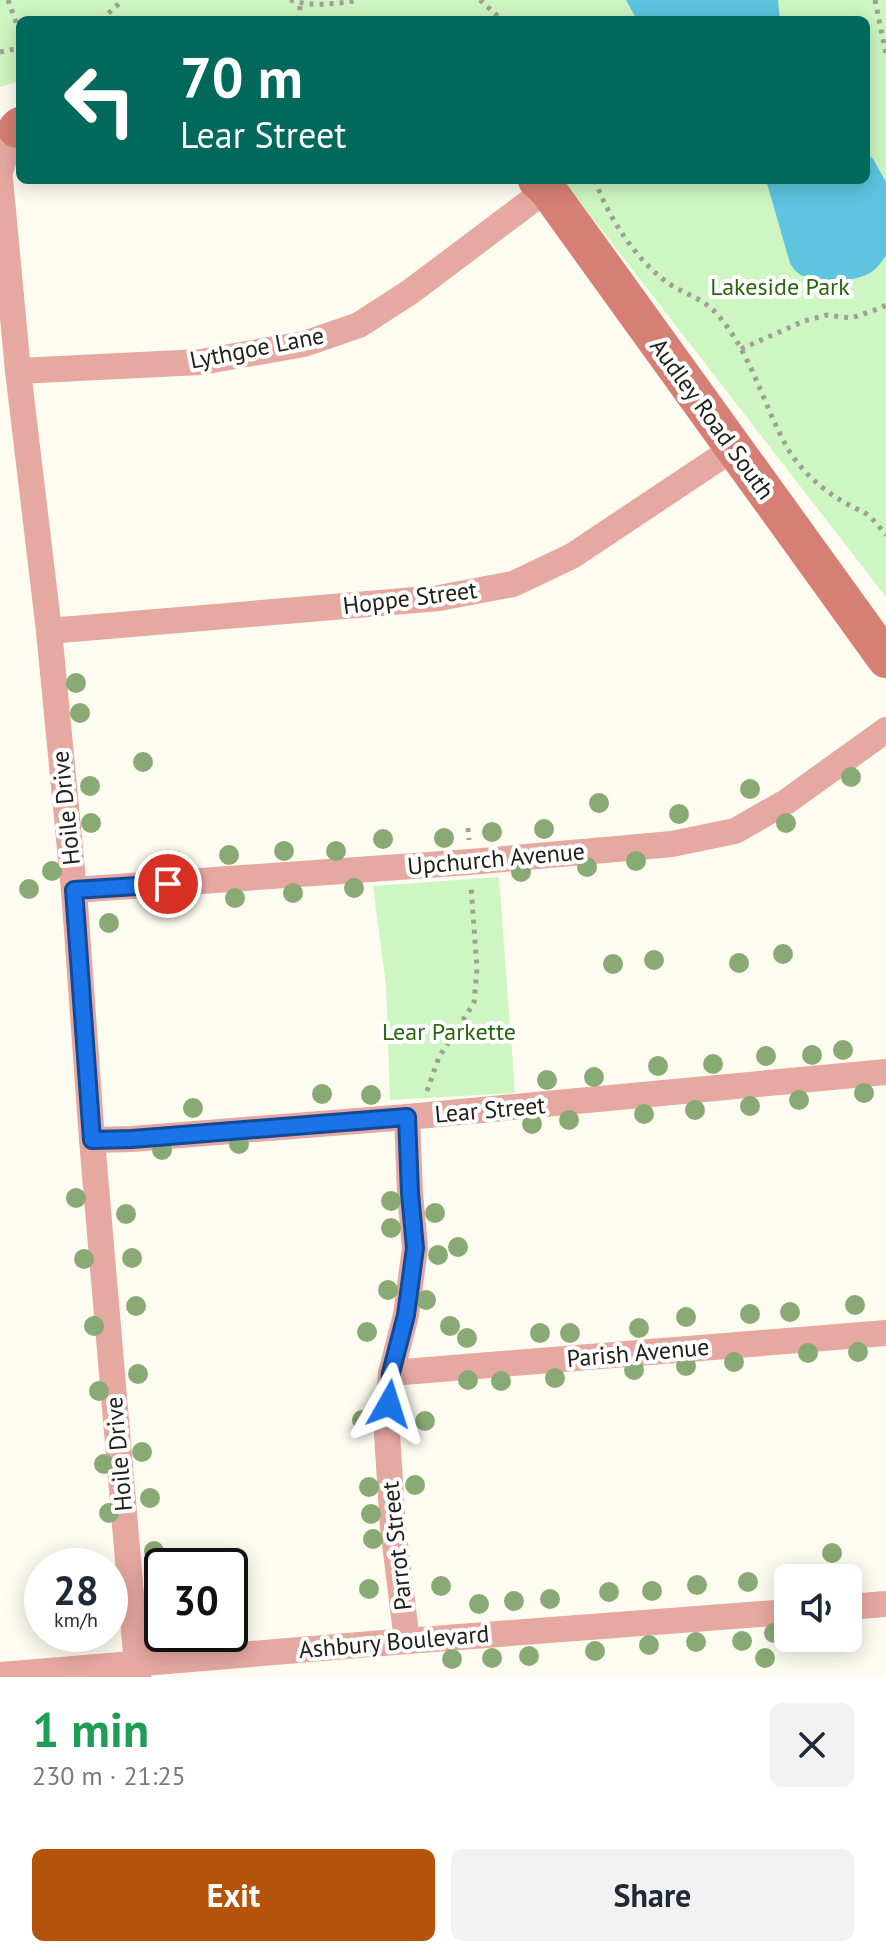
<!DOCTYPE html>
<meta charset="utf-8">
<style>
body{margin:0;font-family:"PT Sans",sans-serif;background:#f2f2f3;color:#1f2937;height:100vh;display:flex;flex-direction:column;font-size:30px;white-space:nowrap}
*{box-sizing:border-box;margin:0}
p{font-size:26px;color:#747a83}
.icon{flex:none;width:44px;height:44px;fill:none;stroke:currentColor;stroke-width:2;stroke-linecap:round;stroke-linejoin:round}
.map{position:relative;height:1677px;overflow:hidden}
.details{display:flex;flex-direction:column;background:#fff;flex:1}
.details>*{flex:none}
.hud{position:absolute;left:16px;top:16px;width:854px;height:168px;border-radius:12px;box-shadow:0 4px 20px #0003;background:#00695c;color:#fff;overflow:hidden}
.tools{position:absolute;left:774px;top:1564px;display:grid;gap:16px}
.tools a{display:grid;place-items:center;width:88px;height:88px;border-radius:12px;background:#fff;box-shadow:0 4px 20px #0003;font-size:40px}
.speed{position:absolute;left:24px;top:1548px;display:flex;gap:16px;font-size:40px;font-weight:700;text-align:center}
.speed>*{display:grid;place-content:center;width:104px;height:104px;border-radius:50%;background:#fff;box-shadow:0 4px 20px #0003;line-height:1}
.speed small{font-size:20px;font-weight:400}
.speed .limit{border:4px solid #111;border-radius:12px;background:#fff;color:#111}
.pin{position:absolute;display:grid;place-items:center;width:68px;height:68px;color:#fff;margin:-34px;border:4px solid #fff;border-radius:50%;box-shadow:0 2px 8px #0007}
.me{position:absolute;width:88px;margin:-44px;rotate:6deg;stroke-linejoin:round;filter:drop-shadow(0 0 6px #0008)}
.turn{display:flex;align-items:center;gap:28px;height:168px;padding:0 32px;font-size:36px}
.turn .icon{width:104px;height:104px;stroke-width:2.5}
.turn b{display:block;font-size:56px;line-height:68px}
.round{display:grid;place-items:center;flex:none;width:84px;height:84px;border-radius:12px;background:#f2f2f3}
.summary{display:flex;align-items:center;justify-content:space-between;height:136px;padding:0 32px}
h1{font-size:48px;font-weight:700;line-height:60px;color:#1e9e55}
.cta{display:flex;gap:16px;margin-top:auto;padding:16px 32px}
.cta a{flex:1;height:92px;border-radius:12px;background:#b45309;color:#fff;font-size:32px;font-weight:700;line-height:92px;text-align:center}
.cta a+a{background:#f2f2f3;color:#1f2937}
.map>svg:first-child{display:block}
.green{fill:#cef6c2}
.water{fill:#5ec4df}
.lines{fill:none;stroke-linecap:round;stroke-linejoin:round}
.path{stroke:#a1a097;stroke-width:5;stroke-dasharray:4 6;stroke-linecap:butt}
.street{stroke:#e6a9a1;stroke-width:26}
.secondary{stroke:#d67f74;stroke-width:38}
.tree{fill:#89aa74}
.route-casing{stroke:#114b97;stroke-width:20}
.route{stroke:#1a73e8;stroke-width:14}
.labels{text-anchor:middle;stroke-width:8;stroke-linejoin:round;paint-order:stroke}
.park-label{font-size:24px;fill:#29660f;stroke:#fff}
.street-label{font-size:24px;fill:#21201c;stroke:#fff}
</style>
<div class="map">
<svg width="886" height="1677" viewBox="0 0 886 1677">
<rect width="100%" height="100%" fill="#fefcf0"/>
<g class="green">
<path d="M0,0H886V597L563,180H866V20H20V81L0,87Z"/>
<path d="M499,877L515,1093L390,1100L386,985L373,886Z"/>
</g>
<g class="water">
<path d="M626,0H778L780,20H637Z"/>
<path d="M866,153L873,159L886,182V256C882,261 878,267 873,271C857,283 814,285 798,273C796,272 791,265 790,263L766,180H866Z"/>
</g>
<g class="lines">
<g class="path">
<path d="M8,0L20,33"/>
<path d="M290,0C311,7 337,4 359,0"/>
<path d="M480,0L502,20"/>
<path d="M875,0L886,54"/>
<path d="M101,20L123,0"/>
<path d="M298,20L301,1"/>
<path d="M0,52L20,48"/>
<path d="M595,180C608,217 636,260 668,283C684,294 702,298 715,312C743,342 757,383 773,419C780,434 787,450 797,462C811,480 829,494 849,505C854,508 860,510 865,513C873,518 880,528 886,535"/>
<path d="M741,349L804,321L827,315L851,318L881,308L886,305"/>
<path d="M468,828L469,840"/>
<path d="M427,1091L439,1057L474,1003L477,968L471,886"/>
</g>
<g class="street">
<path d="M0,172L11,139L17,129"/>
<path d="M0,179L18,371L49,631L74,890L92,1140L138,1677"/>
<path d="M18,371L201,362L304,344L359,325L410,292L547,189"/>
<path d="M49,631L439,598L513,584L572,556L734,448"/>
<path d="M74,890L470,862L672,844L735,831L786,802L886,730"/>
<path d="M407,1117L410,1193L415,1248L406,1315L391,1373L387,1434L393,1528L407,1641"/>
<path d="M92,1140L132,1139L407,1117L886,1072"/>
<path d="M391,1373L886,1333"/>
<path d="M848,1607L886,1604"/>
<path d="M0,1675L407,1641L788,1612"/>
</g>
<g class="secondary">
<path d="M17,129L20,126"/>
<path d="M537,180L547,189L886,659"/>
</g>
</g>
<g class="tree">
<circle cx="76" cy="683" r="10"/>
<circle cx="80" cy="713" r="10"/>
<circle cx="143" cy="762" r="10"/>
<circle cx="851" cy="777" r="10"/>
<circle cx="90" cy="786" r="10"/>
<circle cx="750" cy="789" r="10"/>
<circle cx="599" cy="803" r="10"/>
<circle cx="679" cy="814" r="10"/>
<circle cx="91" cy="823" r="10"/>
<circle cx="786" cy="823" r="10"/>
<circle cx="544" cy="829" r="10"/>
<circle cx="492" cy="832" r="10"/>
<circle cx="444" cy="838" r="10"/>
<circle cx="383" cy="839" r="10"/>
<circle cx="284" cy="851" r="10"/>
<circle cx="336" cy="851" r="10"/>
<circle cx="229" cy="855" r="10"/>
<circle cx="176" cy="861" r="10"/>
<circle cx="636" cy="861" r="10"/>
<circle cx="587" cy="867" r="10"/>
<circle cx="52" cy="871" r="10"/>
<circle cx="521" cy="872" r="10"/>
<circle cx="354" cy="888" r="10"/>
<circle cx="29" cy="889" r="10"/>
<circle cx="293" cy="893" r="10"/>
<circle cx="235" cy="898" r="10"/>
<circle cx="166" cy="901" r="10"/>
<circle cx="109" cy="923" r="10"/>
<circle cx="783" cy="954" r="10"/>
<circle cx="654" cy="960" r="10"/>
<circle cx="739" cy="963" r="10"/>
<circle cx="613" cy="964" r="10"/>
<circle cx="843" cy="1050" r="10"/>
<circle cx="812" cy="1055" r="10"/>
<circle cx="766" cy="1056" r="10"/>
<circle cx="713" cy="1064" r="10"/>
<circle cx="658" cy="1066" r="10"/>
<circle cx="594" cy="1077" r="10"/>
<circle cx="547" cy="1080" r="10"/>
<circle cx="864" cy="1093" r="10"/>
<circle cx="322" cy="1094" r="10"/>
<circle cx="371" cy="1095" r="10"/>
<circle cx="799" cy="1100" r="10"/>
<circle cx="750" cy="1106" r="10"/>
<circle cx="193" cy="1108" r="10"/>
<circle cx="695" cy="1110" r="10"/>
<circle cx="644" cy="1114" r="10"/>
<circle cx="569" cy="1120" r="10"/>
<circle cx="532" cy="1124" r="10"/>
<circle cx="239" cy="1144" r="10"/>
<circle cx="162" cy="1150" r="10"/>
<circle cx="76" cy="1198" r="10"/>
<circle cx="391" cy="1201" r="10"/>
<circle cx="435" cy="1213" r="10"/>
<circle cx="126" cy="1214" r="10"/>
<circle cx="391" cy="1228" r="10"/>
<circle cx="458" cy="1247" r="10"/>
<circle cx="438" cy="1255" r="10"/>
<circle cx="132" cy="1258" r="10"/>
<circle cx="84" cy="1259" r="10"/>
<circle cx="388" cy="1290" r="10"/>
<circle cx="426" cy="1300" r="10"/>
<circle cx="855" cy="1305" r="10"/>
<circle cx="136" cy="1306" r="10"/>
<circle cx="790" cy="1312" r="10"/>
<circle cx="750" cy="1314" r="10"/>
<circle cx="686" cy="1317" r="10"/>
<circle cx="94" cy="1326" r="10"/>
<circle cx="450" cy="1326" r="10"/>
<circle cx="639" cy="1328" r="10"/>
<circle cx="367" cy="1332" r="10"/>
<circle cx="540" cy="1333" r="10"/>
<circle cx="570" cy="1333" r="10"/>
<circle cx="467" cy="1338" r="10"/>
<circle cx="858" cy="1352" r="10"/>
<circle cx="808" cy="1353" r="10"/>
<circle cx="734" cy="1362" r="10"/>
<circle cx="686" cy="1366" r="10"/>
<circle cx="634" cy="1370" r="10"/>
<circle cx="138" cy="1374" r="10"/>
<circle cx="555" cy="1378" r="10"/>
<circle cx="468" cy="1380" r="10"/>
<circle cx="501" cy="1381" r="10"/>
<circle cx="99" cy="1391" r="10"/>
<circle cx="362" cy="1420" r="10"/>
<circle cx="425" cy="1421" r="10"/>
<circle cx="142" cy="1452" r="10"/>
<circle cx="104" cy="1464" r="10"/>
<circle cx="415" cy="1485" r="10"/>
<circle cx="369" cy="1487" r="10"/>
<circle cx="150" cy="1498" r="10"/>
<circle cx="109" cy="1513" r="10"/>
<circle cx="371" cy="1514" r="10"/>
<circle cx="373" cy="1539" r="10"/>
<circle cx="154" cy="1551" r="10"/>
<circle cx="832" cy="1553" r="10"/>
<circle cx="748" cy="1582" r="10"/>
<circle cx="697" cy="1585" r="10"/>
<circle cx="441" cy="1586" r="10"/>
<circle cx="369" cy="1589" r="10"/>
<circle cx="652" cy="1591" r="10"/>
<circle cx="609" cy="1592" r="10"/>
<circle cx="550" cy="1599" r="10"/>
<circle cx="514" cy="1601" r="10"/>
<circle cx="479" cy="1604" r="10"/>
<circle cx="774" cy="1633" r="10"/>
<circle cx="742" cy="1641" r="10"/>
<circle cx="696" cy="1642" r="10"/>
<circle cx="649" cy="1645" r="10"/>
<circle cx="595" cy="1651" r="10"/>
<circle cx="529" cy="1656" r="10"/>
<circle cx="492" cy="1658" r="10"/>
<circle cx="765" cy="1658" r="10"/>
<circle cx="452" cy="1659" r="10"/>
</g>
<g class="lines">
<defs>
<path id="route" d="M168,884L74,890L92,1140L132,1139L407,1117L410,1193L415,1248L406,1315L391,1373L389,1404"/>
</defs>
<use href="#route" class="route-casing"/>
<use href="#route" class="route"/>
</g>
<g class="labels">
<g class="park-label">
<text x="780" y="295">Lakeside Park</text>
<text x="449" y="1040">Lear Parkette</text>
</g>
<g class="street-label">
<text transform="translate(257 348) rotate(-11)" y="8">Lythgoe Lane</text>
<text transform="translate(712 419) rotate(54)" y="8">Audley Road South</text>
<text transform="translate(410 598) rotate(-7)" y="8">Hoppe Street</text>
<text transform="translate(66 808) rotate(-96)" y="8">Hoile Drive</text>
<text transform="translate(496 859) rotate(-5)" y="8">Upchurch Avenue</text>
<text transform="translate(490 1110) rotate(-5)" y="8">Lear Street</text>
<text transform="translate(638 1353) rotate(-5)" y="8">Parish Avenue</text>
<text transform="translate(119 1454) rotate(-95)" y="8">Hoile Drive</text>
<text transform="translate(397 1546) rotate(-96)" y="8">Parrot Street</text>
<text transform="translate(394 1642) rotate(-5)" y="8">Ashbury Boulevard</text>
</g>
</g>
</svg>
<div class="tools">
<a><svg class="icon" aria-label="sound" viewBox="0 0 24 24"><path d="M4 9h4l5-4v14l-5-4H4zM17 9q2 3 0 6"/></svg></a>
</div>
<div class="speed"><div>28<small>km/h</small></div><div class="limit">30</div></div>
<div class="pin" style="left:168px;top:884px;background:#d93025"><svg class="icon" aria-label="arrive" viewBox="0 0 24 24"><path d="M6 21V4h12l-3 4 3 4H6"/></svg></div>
<svg class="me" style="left:389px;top:1404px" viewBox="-20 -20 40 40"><path d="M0-17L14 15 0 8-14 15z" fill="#1a73e8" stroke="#fff" stroke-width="4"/></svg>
<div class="hud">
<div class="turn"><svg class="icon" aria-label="left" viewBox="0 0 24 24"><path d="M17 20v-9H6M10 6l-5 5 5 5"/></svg><div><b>70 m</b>Lear Street</div></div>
</div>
</div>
<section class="details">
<div class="summary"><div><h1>1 min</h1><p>230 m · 21:25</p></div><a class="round"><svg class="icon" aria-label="close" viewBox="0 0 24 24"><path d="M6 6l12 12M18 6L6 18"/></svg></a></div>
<div class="cta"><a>Exit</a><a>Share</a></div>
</section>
